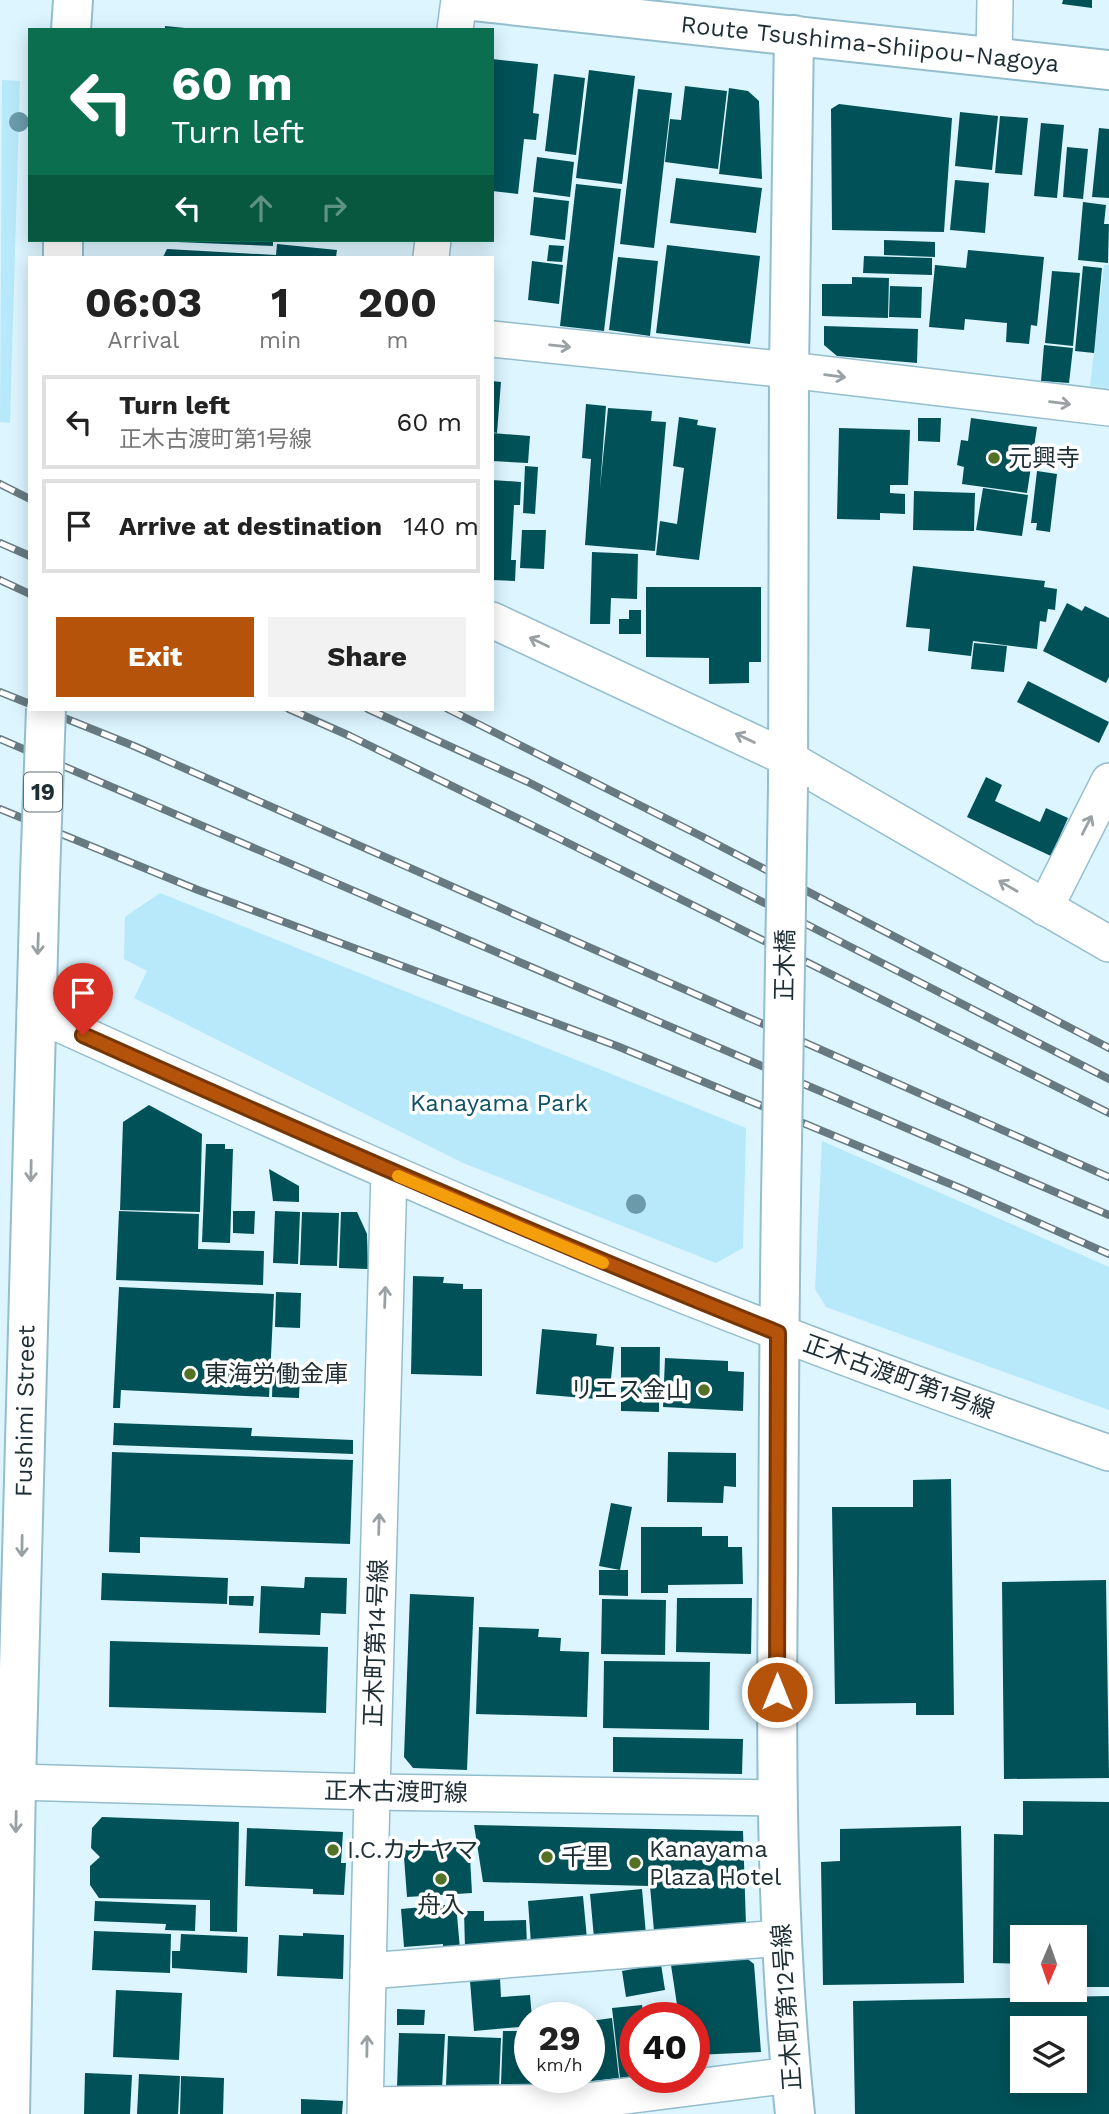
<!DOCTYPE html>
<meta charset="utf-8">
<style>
body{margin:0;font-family:"Work Sans","Noto Sans JP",sans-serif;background:#f2f2f2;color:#222;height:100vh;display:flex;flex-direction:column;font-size:26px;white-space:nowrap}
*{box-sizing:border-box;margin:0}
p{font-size:23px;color:#767676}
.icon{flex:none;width:38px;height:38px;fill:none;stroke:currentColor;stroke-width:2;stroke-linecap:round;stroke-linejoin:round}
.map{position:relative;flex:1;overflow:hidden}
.side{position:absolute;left:28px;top:256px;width:466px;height:455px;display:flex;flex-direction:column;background:#fff;border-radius:0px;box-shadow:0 4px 18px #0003}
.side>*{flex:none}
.banner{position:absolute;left:28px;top:28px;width:466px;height:214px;border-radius:0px;box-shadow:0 4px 18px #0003;background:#0b6e4f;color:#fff;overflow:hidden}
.needle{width:46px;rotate:182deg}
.controls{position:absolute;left:1010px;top:1925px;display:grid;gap:14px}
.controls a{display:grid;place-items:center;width:77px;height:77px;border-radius:0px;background:#fff;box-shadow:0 4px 18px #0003;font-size:35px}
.speed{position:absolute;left:514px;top:2002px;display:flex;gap:14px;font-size:35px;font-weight:700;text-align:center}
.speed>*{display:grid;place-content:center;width:91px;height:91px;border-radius:50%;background:#fff;box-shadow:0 4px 18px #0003;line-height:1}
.speed small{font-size:18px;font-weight:400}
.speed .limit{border:10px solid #d22;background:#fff;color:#111}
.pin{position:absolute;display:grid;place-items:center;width:60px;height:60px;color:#fff;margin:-72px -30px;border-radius:50% 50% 50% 0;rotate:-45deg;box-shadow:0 0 7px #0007}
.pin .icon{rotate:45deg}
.me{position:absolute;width:77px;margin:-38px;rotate:0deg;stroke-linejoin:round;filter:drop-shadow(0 0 5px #0008)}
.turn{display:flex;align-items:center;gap:24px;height:147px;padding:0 28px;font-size:32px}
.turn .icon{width:91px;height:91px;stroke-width:2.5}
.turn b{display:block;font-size:49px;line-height:60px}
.lanes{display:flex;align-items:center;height:66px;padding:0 28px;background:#0003;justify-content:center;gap:35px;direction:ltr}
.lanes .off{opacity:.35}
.eta{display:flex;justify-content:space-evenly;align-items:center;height:119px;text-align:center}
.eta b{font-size:42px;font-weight:700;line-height:49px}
.primary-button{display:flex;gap:14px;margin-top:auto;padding:14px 28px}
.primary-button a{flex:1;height:80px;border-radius:0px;background:#b45309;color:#fff;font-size:28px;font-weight:700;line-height:80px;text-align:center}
.primary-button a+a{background:#f2f2f2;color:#222}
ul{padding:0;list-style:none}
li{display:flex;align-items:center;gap:21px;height:94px;margin:0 14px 10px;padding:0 14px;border:4px solid #e0e0e0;border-radius:0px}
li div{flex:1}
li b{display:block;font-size:26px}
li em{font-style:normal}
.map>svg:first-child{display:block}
.green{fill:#b7e9fb}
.building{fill:#005258;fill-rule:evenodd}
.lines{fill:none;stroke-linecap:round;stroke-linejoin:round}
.street-casing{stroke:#94becd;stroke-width:38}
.secondary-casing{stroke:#94becd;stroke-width:42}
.highway-casing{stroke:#94becd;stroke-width:42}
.street{stroke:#fff;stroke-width:35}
.secondary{stroke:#fff;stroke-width:38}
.highway{stroke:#fff;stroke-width:38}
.rail-casing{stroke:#677a82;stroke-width:8}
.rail{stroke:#fff;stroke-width:5;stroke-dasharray:16;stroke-linecap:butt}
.secondary-bridge-casing{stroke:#94becd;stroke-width:42;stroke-linecap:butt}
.highway-bridge-casing{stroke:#94becd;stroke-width:42;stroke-linecap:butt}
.secondary-bridge{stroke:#fff;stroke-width:38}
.highway-bridge{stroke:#fff;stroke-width:38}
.tree{fill:#6b9baa}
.oneway{stroke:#9aa1a4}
.route-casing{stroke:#753606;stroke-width:18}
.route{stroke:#b45309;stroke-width:12}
.slow{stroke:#f59e0b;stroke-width:12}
.poi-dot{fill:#547125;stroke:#fff;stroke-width:2.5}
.labels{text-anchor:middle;stroke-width:7;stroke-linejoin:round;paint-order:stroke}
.shield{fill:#fff;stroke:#626d72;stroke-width:2}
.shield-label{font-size:23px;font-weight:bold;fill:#1e2e35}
.street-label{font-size:24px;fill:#1e2e35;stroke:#fff}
.poi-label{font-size:24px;fill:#1e2e35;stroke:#fff;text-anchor:start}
.park-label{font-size:24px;fill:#0f5165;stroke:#fff}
</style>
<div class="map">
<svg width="1109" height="2114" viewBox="0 0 1109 2114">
<rect width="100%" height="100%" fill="#dcf5ff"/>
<g class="green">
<path d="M2,80L20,81L10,423L0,422Z"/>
<path d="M1104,265H1109V388L1090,386Z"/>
<path d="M160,893L746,1128L743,1248L716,1263L463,1163L134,998L147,971L124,959L125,917Z"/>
<path d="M822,1141L1109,1267V1410L826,1307L815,1289Z"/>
</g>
<g class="building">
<path d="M1063,0H1092V8L1062,4Z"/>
<path d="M165,26L185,28V30H165Z"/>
<path d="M492,59L538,64L533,113L539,114L536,140L524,139L518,194L492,191Z"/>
<path d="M589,70L635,76L622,184L576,178Z"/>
<path d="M554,74L585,78L576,155L545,151Z"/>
<path d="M685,86L727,91L718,169L665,162L670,119L681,120Z"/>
<path d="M729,88L748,91L759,101L762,179L719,174Z"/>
<path d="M638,89L672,93L654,248L620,244Z"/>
<path d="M839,104L952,118L944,232L832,230L831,109Z"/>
<path d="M960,112L998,116L992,170L955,166Z"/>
<path d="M1000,116L1028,118L1022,175L995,173Z"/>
<path d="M1041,123L1064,125L1057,198L1034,196Z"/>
<path d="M1099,128L1109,129V198L1092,197Z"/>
<path d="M1067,147L1088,149L1083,199L1063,197Z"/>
<path d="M537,157L574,162L570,197L533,192Z"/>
<path d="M676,178L762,188L756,233L670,223Z"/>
<path d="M955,180L989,183L985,233L950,230Z"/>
<path d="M576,184L621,189L604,331L560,326Z"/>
<path d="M534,197L569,201L565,240L530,235Z"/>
<path d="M1083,202L1106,205L1104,224H1109L1108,263L1078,260Z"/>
<path d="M177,240H273V246L177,242Z"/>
<path d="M884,240L935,242V257L884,255Z"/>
<path d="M277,244L337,250L336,257H163L167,249L276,255Z"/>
<path d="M549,245L564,246L562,262L547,261Z"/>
<path d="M667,245L760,256L750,344L656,333Z"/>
<path d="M968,250L1044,257L1037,326L1031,325L1029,344L1006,342L1007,323L965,319L964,330L929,327L935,265L966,268Z"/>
<path d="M864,256L932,258V275L863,273Z"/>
<path d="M618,257L658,261L650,336L609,330Z"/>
<path d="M532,261L563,265L559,304L528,300Z"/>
<path d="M1083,266L1102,268L1094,353L1075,351Z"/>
<path d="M1052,271L1080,273L1073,346L1045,343Z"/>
<path d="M852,277L889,278L888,318L822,316V284H852Z"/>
<path d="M890,286L922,287L921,318L889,317Z"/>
<path d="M824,326L918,329L917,363L837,356L824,345Z"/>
<path d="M1044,345L1073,348L1069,383L1041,381Z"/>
<path d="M492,381L501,382L497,433L492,432Z"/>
<path d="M586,404L606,406L600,488L608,408L652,411L651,421L666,422L655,551L585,545L591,459L582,458Z"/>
<path d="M679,417L698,420L697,425L716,428L699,560L656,555L660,521L677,524L684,468L673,466Z"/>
<path d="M918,418H941L940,442L918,441Z"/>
<path d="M971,418L1037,427L1027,493L962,484L964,467L957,465L961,440L968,441Z"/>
<path d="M839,428L910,430L908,485H890V493L905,494V514L880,513V520L837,519Z"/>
<path d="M492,433L530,436L528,463L492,461Z"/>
<path d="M525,466L538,467L535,514L523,513Z"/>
<path d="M1037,471L1057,474L1050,532L1036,530L1037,523H1031Z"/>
<path d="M492,480L521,482L520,505H514L511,560H516L515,581L492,580Z"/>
<path d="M983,488L1028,495L1022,536L976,530Z"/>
<path d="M914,491L975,493L974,531L913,530Z"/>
<path d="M522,530H546L544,569L520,568Z"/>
<path d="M592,552L638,554L637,599L611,598L610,624H590Z"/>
<path d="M913,566L1045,581L1044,587L1057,589L1055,610L1048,609L1046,622L1040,621L1037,649L973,641L971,656L928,651L930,629L906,627Z"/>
<path d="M646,587H761V662H749V683L709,684V658L646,657Z"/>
<path d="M1067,603L1082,611L1085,606L1109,618V677L1106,683L1043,651Z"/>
<path d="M629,610H641V634H619V619H629Z"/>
<path d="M974,643L1007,646L1004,672L971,669Z"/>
<path d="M1028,681L1109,722L1099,743L1017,702Z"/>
<path d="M986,777L1002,785L995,801L1040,822L1046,808L1068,818L1051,856L967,817Z"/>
<path d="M149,1105L202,1134L200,1212L120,1210L123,1122Z"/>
<path d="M206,1144H225V1149H233L230,1243L202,1242Z"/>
<path d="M269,1169L299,1186V1202L273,1201Z"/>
<path d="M119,1211L199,1214L198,1249L264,1251L263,1285L116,1280Z"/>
<path d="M233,1211H255L254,1234L233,1233Z"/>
<path d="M275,1211L300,1212L298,1264L273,1263Z"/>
<path d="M302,1212L339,1213L337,1266L300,1265Z"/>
<path d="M341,1212H357L367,1234L368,1269L339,1268Z"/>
<path d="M413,1276L444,1277L443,1283L463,1284V1289H482V1376L411,1374Z"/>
<path d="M119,1287L274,1294L269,1397L121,1390L120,1408H113Z"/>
<path d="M276,1292L301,1293L300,1328L275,1327Z"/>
<path d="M542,1329L597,1334L596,1345L614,1347L609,1400L536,1394Z"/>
<path d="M621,1347H660L659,1412L621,1411Z"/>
<path d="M665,1358L728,1361V1371L744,1372L743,1411L663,1407Z"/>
<path d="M273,1368L300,1369L299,1398L272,1397Z"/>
<path d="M114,1423L252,1428L251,1436L353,1440V1454L113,1445Z"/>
<path d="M112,1452L353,1460L350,1544L140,1537V1553L109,1552Z"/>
<path d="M668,1452L736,1453V1487L724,1486L723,1503L667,1502Z"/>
<path d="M951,1479L954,1715H916V1703L835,1704L832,1507H913V1480Z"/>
<path d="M611,1503L632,1507L620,1570L599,1566Z"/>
<path d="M641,1527H702V1536H728V1547H742L743,1584L668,1585V1593H641Z"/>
<path d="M599,1570H628V1596L599,1595Z"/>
<path d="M102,1573L228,1578L227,1604L101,1600Z"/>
<path d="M305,1577L347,1578L346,1614L321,1613L320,1635L259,1633L261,1586L304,1588Z"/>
<path d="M1106,1580L1109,1778L1004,1779L1002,1582Z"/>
<path d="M410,1594L474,1597L467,1770L413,1768L404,1757Z"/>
<path d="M229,1596H254L253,1606L229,1605Z"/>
<path d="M677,1598H752L751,1654L676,1652Z"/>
<path d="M602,1599L666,1600L665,1655L601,1654Z"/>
<path d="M479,1627L539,1629L538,1637L561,1638L560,1651L589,1652L587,1717L476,1714Z"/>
<path d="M110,1641L328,1647L326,1713L109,1707Z"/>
<path d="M604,1661L710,1662L709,1730L603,1728Z"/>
<path d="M613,1737L743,1739L742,1774L613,1772Z"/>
<path d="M1023,1801L1109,1802V1987H1074V1937H1022V1964L993,1963L994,1834L1023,1835Z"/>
<path d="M102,1817L239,1822L237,1932L210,1931V1900L99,1898L90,1885V1866L100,1857L91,1848L92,1828Z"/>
<path d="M474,1825L743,1831L746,1926L654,1931L650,1886L483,1882Z"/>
<path d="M961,1826L964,1983L823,1985L821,1862L840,1861V1829Z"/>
<path d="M247,1828L343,1832L341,1863H346L344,1895L313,1894V1889L245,1886Z"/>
<path d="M469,1840L472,1893L407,1897L403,1844Z"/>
<path d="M642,1889L646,1935L594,1938L590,1894Z"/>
<path d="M583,1896L587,1939L531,1944L528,1901Z"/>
<path d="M95,1901L196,1905L195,1931L165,1930L166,1924L94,1921Z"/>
<path d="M456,1904L460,1949L443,1950V1944L404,1947L401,1909Z"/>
<path d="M464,1911H484V1921L526,1920L527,1946L465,1948Z"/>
<path d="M94,1931L171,1934L170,1973L92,1970Z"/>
<path d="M303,1933L344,1935L343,1979L277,1976L279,1935L303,1936Z"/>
<path d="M181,1934L248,1937L247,1973L172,1968V1951H180Z"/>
<path d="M745,1957L754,1964L761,2052L695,2055V2018H679L671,1965Z"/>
<path d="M661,1964L665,1990L626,1997L622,1971Z"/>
<path d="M500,1978L501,1997L530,1995L532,2018H530V2026L474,2031L470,1981Z"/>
<path d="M116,1990L182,1993L179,2060L113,2057Z"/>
<path d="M1109,1996V2114H855L853,2001ZM1022,2028H1074V2081H1022Z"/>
<path d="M642,2005L644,2018H635V2076L620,2078L612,2008Z"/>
<path d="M397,2009L425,2010L424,2025H397Z"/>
<path d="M612,2018L619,2078L547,2086L546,2077H590V2021Z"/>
<path d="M503,2031H520L519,2046L530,2047V2077H536V2085L501,2084Z"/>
<path d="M399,2033L445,2034L442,2089L397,2087Z"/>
<path d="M448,2036L501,2038L499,2087L446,2085Z"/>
<path d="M85,2073L132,2075L130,2114H84Z"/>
<path d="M139,2074L180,2076L178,2114H137Z"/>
<path d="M181,2076L224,2078L223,2114H180Z"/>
<path d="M301,2099L343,2101L342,2114H301Z"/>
</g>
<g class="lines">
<defs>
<g id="street">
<path d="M455,30L459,0"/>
<path d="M994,57L995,0"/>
<path d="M431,257L433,240"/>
<path d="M492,339L789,370L1109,408"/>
<path d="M492,620L789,759L1109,944"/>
<path d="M1045,908L1109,781"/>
<path d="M35,1013C223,1098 411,1184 601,1262C769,1331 938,1393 1109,1453"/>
<path d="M16,1782L372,1792L776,1798"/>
<path d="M368,1971L781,1938"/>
<path d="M366,2105L578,2102L791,2075"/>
<path d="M365,2114L372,1792L389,1172"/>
</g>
<g id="secondary">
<path d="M464,0L1109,70"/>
<path d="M788,787L789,370L794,35"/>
<path d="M782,1143C779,1286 779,1428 778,1571C776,1752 776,1933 795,2114"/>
</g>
<g id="highway">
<path d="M71,30L73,0"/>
<path d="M63,257V240"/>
<path d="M10,2114L16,1782L40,876"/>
</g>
</defs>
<use href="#street" class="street-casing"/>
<use href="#secondary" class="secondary-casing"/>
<use href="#highway" class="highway-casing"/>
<use href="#street" class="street"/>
<use href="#secondary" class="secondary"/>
<use href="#highway" class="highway"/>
<defs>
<g id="rail">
<path d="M0,484L30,499"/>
<path d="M0,543L30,556"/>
<path d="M0,580L30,594"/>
<path d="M0,692L30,704"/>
<path d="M42,709L134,746L1109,1177"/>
<path d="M289,709L350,736L554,836L1109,1113"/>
<path d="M368,709L528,782L1109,1079"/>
<path d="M448,709L703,837L1109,1048"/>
<path d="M0,739L1109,1215"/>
<path d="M0,809L198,890L617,1046L960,1188L1109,1254"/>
</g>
</defs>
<use href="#rail" class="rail-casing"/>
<use href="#rail" class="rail"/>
<defs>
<path id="secondary-bridge" d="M782,1143L788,787"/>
<path id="highway-bridge" d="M40,876L46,709"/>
</defs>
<use href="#secondary-bridge" class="secondary-bridge-casing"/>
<use href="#highway-bridge" class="highway-bridge-casing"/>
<use href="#secondary-bridge" class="secondary-bridge"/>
<use href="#highway-bridge" class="highway-bridge"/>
</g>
<g class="tree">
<circle cx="19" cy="122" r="10"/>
<circle cx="636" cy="1204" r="10"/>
</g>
<defs><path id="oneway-shaft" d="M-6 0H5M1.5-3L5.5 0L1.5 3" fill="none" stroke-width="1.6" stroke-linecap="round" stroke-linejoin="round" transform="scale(1.75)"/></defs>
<g class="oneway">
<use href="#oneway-shaft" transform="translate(560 346) rotate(6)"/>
<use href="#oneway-shaft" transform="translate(835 376) rotate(7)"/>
<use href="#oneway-shaft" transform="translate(1060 403) rotate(7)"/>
<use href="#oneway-shaft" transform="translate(539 642) rotate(-155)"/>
<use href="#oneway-shaft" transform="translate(745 738) rotate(-155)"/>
<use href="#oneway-shaft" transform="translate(1087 825) rotate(-63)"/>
<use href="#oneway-shaft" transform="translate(1008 886) rotate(-150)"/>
<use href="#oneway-shaft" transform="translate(38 944) rotate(92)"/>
<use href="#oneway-shaft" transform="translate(31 1171) rotate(91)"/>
<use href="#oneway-shaft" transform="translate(385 1297) rotate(-88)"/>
<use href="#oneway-shaft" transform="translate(379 1524) rotate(-88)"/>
<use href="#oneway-shaft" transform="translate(22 1546) rotate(91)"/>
<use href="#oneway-shaft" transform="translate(16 1822) rotate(91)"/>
<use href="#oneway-shaft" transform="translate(367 2046) rotate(-89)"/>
</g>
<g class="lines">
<defs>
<path id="route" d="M83,1035C313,1138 544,1239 778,1333L777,1692"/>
</defs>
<use href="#route" class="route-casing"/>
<use href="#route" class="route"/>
<path class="slow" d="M398,1176L603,1263"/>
</g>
<g class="poi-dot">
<circle cx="994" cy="458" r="7"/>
<circle cx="190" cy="1374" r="7"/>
<circle cx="704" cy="1390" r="7"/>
<circle cx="333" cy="1850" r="7"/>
<circle cx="547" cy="1857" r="7"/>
<circle cx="635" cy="1863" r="7"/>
<circle cx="441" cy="1879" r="7"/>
</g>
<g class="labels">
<rect class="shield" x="24" y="772.5" width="38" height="39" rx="5"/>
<g class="shield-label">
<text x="43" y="800">19</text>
</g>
<g class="street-label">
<text transform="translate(870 44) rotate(6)" y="8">Route Tsushima-Shiipou-Nagoya</text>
<text transform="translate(785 965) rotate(-89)" y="8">正木橋</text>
<text transform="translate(899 1377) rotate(20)" y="8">正木古渡町第1号線</text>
<text transform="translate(25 1411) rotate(-89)" y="8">Fushimi Street</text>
<text transform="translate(376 1643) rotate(-88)" y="8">正木町第14号線</text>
<text transform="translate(396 1792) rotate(1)" y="8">正木古渡町線</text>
<text transform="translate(787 2007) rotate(-94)" y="8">正木町第12号線</text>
</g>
<g class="poi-label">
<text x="1008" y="466">元興寺</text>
<text x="204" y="1382">東海労働金庫</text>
<text x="690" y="1398" text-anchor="end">リエス金山</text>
<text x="649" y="1857">Kanayama<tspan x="649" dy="28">Plaza Hotel</tspan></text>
<text x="347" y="1858">I.C.カナヤマ</text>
<text x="561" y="1865">千里</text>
<text x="441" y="1913" text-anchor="middle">舟入</text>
</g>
<g class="park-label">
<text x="499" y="1111">Kanayama Park</text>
</g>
</g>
</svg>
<div class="controls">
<a><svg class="needle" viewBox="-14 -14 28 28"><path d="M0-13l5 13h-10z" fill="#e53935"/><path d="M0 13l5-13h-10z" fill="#767676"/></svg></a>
<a><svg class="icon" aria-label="layers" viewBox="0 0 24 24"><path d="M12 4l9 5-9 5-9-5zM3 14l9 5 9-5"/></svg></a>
</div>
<div class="speed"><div>29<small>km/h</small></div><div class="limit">40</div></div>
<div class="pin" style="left:83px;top:1035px;background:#d93025"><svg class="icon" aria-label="arrive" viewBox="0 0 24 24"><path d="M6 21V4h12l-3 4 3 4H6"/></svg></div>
<svg class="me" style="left:777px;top:1692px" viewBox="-20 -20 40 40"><circle r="17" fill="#b45309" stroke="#fff" stroke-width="3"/><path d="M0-11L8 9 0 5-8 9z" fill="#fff"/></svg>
<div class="banner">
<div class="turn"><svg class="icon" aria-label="left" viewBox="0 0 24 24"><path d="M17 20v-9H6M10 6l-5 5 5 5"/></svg><div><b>60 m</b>Turn left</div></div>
<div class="lanes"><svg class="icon" aria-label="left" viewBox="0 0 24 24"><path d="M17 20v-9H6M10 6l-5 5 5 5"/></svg><svg class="icon off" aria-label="ahead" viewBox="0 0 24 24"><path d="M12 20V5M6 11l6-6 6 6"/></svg><svg class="icon off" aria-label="right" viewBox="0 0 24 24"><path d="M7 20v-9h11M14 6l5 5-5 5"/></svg></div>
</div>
<section class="side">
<div class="eta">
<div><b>06:03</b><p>Arrival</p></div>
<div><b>1</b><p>min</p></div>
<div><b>200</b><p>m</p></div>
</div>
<ul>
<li><svg class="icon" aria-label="left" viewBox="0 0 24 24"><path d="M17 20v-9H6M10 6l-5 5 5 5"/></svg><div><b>Turn left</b><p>正木古渡町第1号線</p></div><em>60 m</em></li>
<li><svg class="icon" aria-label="arrive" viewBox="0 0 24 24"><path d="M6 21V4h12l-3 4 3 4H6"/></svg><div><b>Arrive at destination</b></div><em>140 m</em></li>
</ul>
<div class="primary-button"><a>Exit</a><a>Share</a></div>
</section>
</div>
